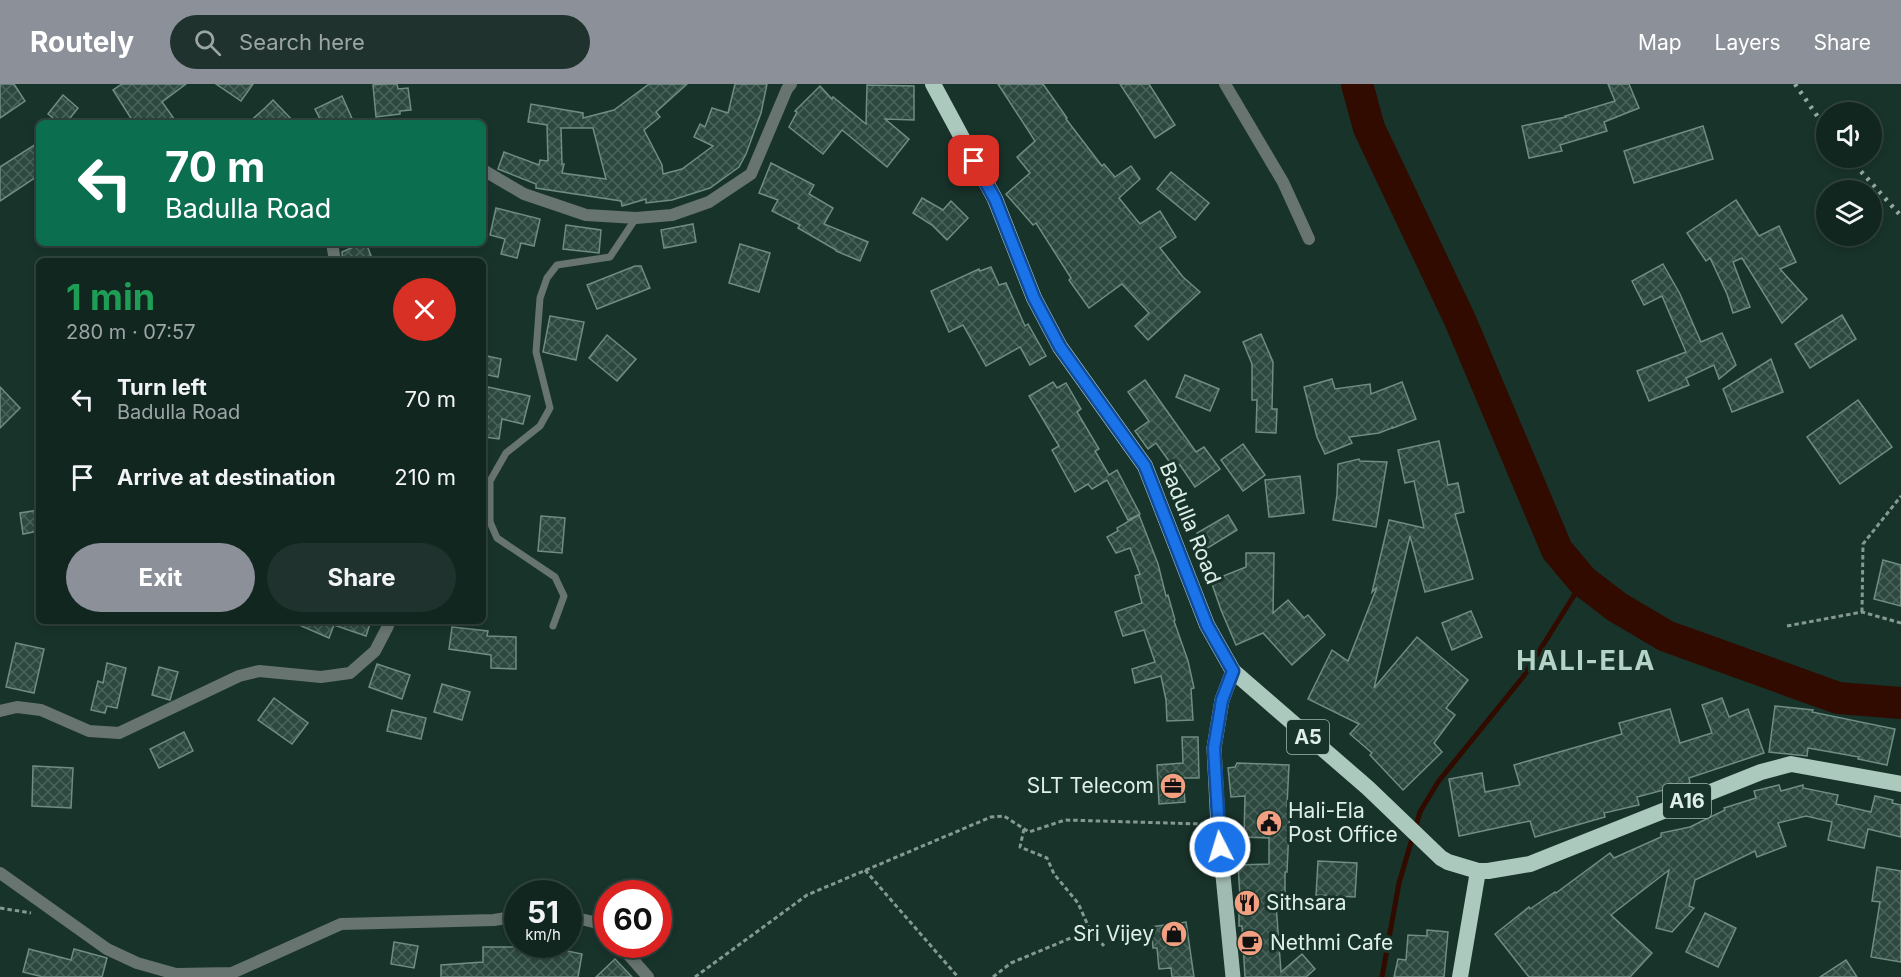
<!DOCTYPE html>
<meta charset="utf-8">
<style>
body{margin:0;font-family:Inter,sans-serif;background:#1f322d;color:#f1f3f6;height:100vh;display:flex;flex-direction:column;font-size:22px;white-space:nowrap}
*{box-sizing:border-box;margin:0}
p{font-size:20px;color:#9ca5a5}
.icon{flex:none;width:33px;height:33px;fill:none;stroke:currentColor;stroke-width:2;stroke-linecap:round;stroke-linejoin:round}
.map{position:relative;flex:1;overflow:hidden}
.sheet{position:absolute;left:36px;top:174px;width:450px;height:366px;display:flex;flex-direction:column;background:#122620;border-radius:9px;box-shadow:0 3px 9px #0003,0 0 0 2px #31433e}
.sheet>*{flex:none}
.top-card{position:absolute;left:36px;top:36px;width:450px;height:126px;border-radius:9px;box-shadow:0 3px 9px #0003,0 0 0 2px #31433e;background:#0b6e4f;color:#fff;overflow:hidden}
.controls{position:absolute;left:1816px;top:18px;display:grid;gap:12px}
.controls a{display:grid;place-items:center;width:66px;height:66px;border-radius:50%;background:#122620;box-shadow:0 3px 9px #0003,0 0 0 2px #31433e;font-size:30px}
.speed{position:absolute;left:504px;top:796px;display:flex;gap:12px;font-size:30px;font-weight:700;text-align:center}
.speed>*{display:grid;place-content:center;width:78px;height:78px;border-radius:50%;background:#122620;box-shadow:0 3px 9px #0003,0 0 0 2px #31433e;line-height:1}
.speed small{font-size:15px;font-weight:400}
.speed .limit{border:9px solid #d22;background:#fff;color:#111}
.pin{position:absolute;display:grid;place-items:center;width:51px;height:51px;color:#fff;margin:-26px;border-radius:12px;box-shadow:0 3px 9px #0006}
.me{position:absolute;width:66px;margin:-33px;rotate:355deg;stroke-linejoin:round;filter:drop-shadow(0 0 4px #0008)}
.turn{display:flex;align-items:center;gap:21px;height:126px;padding:0 30px;font-size:27px}
.turn .icon{width:78px;height:78px;stroke-width:2.5}
.turn b{display:block;font-size:42px;line-height:51px}
.round{display:grid;place-items:center;flex:none;width:63px;height:63px;border-radius:32px;background:#1f322d}
.head{display:flex;align-items:center;justify-content:space-between;height:102px;padding:0 30px}
h1{font-size:36px;font-weight:700;line-height:45px;color:#1e9e55}
.button{display:flex;gap:12px;margin-top:auto;padding:12px 30px}
.button a{flex:1;height:69px;border-radius:36px;background:#8c9099;color:#fff;font-size:24px;font-weight:700;line-height:69px;text-align:center}
.button a+a{background:#1f322d;color:#f1f3f6}
ul{padding:0;list-style:none}
li{display:flex;align-items:center;gap:18px;height:78px;padding:0 30px}
li div{flex:1}
li b{display:block;font-size:22px}
li em{font-style:normal}
header{display:flex;align-items:center;gap:36px;box-sizing:border-box;height:84px;padding:0 30px;background:#8c9099;color:#fff}
header strong{font-size:28px}
nav{display:flex;gap:33px;margin-inline-start:auto;font-size:21px}
.search{width:420px;height:54px;background:#1f322d;display:flex;align-items:center;gap:15px;box-sizing:border-box;padding:0 21px;border-radius:33px;color:#9ca5a5;font-size:22px}
.map>svg:first-child{display:block}
.lines{fill:none;stroke-linecap:round;stroke-linejoin:round}
.stream{stroke:#310b00;stroke-width:5}
.river{stroke:#310b00;stroke-width:32}
.building{fill:url(#building-cross-hatch);stroke:#6f8d82;stroke-width:1.5;fill-rule:evenodd}
.path{stroke:#849992;stroke-width:3;stroke-dasharray:4.5 3;stroke-linecap:butt}
.service{stroke:#67746f;stroke-width:7}
.minor{stroke:#67746f;stroke-width:12}
.primary{stroke:#a0bbb1;stroke-width:15}
.trunk{stroke:#acc9be;stroke-width:16}
.rail{stroke:#94a8a1;stroke-width:4.5;stroke-dasharray:3 6;stroke-linecap:butt}
.route-casing{stroke:#114b97;stroke-width:15}
.route{stroke:#1a73e8;stroke-width:10}
.labels{text-anchor:middle;stroke-width:6;stroke-linejoin:round;paint-order:stroke}
.shield{fill:#18332a;stroke:#a3b6af;stroke-width:1.5}
.shield-label{font-size:20px;font-weight:bold;fill:#deeee8}
.street-label{font-size:21px;fill:#deeee8;stroke:#18332a}
.poi-label{font-size:21px;fill:#deeee8;stroke:#18332a;text-anchor:start}
.district-label{font-size:27px;font-weight:bold;letter-spacing:1.5px;fill:#b4d4c8;stroke:#18332a}
</style>
<header>
<strong>Routely</strong>
<div class="search"><svg class="icon" aria-label="search" viewBox="0 0 24 24"><circle cx="10" cy="10" r="6"/><path d="M15 15l6 6"/></svg>Search here</div>
<nav><a>Map</a><a>Layers</a><a>Share</a></nav>
</header>
<div class="map">
<svg width="1901" height="893" viewBox="0 0 1901 893">
<defs>
<pattern id="building-cross-hatch" width="8" height="8" patternUnits="userSpaceOnUse" patternTransform="scale(1.5)"><rect width="8" height="8" fill="#2d493f"/><path d="M0 0l8 8M0 8l8-8" fill="none" stroke="#4b645b"/></pattern>
</defs>
<rect width="100%" height="100%" fill="#18332a"/>
<g class="lines">
<path class="stream" d="M1382,893L1399,799L1420,728L1438,698L1523,593L1583,497"/>
<path class="river" d="M1357,0L1369,44L1460,236L1557,466L1583,497L1617,523L1666,552L1838,614L1901,619"/>
</g>
<g class="building">
<path d="M0,0H14L25,17L0,34Z"/>
<path d="M122,0H186L162,18L177,39H134L113,6Z"/>
<path d="M216,0H253L241,17Z"/>
<path d="M384,0H397L398,5L408,4L411,26L400,27V30L376,33L373,1Z"/>
<path d="M649,0H687L656,28L660,33L644,46L662,81L663,90L682,85L713,62L694,53L700,40L705,43L712,24L728,29L735,0H767L761,29L746,70L739,83L710,104L672,116L646,119V115L622,122L621,117L536,104V100L498,85L504,68L539,81L540,76L548,77L547,41L528,38L531,20L583,29V34L614,26ZM561,44H593L606,95L562,89L564,80H562Z"/>
<path d="M998,0H1043L1067,34L1066,35L1102,82L1104,80L1115,93L1131,82L1140,95L1119,114L1140,140L1160,127L1176,153L1160,164L1183,193L1200,208L1148,256L1135,242L1149,229L1122,200L1089,224L1069,196L1071,194L1036,139L1033,141L1006,110L1030,89L1017,73L1035,57Z"/>
<path d="M1120,0H1149L1175,41L1155,54Z"/>
<path d="M1608,0H1629L1639,24L1604,38L1607,47L1560,61L1562,67L1529,74L1522,42L1566,33L1565,32L1615,17Z"/>
<path d="M867,1L914,2V36L885,35L909,55L887,83L842,46L823,70L789,43L797,28L795,27L820,2L832,15L833,13L866,40Z"/>
<path d="M63,11L78,24L66,39H59L48,30Z"/>
<path d="M342,12L354,39H322L315,25Z"/>
<path d="M273,16L295,39H248L265,24Z"/>
<path d="M1703,42L1713,75L1634,99L1624,67Z"/>
<path d="M39,58V91L0,117V83Z"/>
<path d="M771,79L814,101L809,110L833,124L824,140L868,158L860,177L836,167V166L798,144L800,141L772,127L778,116L759,109Z"/>
<path d="M1171,88L1209,119L1195,136L1157,105Z"/>
<path d="M922,114L943,126L951,117L968,134L947,156L932,141L913,129Z"/>
<path d="M1736,116L1759,152L1779,142L1796,178L1780,185L1807,215L1782,239L1742,174L1733,178L1750,223L1733,229L1727,210L1710,174L1706,177L1687,149Z"/>
<path d="M496,124L540,135L534,162L521,159L517,174L501,170L505,155L490,151Z"/>
<path d="M693,140L696,158L664,164L661,146Z"/>
<path d="M566,141L601,146L599,169L563,165Z"/>
<path d="M362,159H366L373,177H343L342,168Z"/>
<path d="M740,160L770,169L759,208L729,199Z"/>
<path d="M1663,180L1680,210L1701,258L1722,249L1736,281L1719,295L1714,281L1686,294L1689,301L1649,317L1637,287L1686,268L1662,212L1644,221L1632,197Z"/>
<path d="M635,182H641L650,204L597,225L587,201Z"/>
<path d="M991,183L999,201L1006,199L1025,242L1028,240L1046,272L1030,281L1020,263L986,282L963,241L949,248L931,207L979,185L980,187Z"/>
<path d="M1842,231L1856,255L1810,284L1795,260Z"/>
<path d="M550,232L584,238L576,276L543,268Z"/>
<path d="M1261,250L1273,278L1272,325H1277L1276,349L1256,348L1257,316H1252V280L1243,258Z"/>
<path d="M607,251L636,275L617,297L589,274Z"/>
<path d="M483,271L501,275L498,293L483,290Z"/>
<path d="M1771,275L1783,308L1732,328L1723,305Z"/>
<path d="M1185,291L1219,305L1210,327L1176,313Z"/>
<path d="M1332,295L1335,305L1370,300L1371,310L1402,298L1416,335L1393,344L1392,342V344L1379,349L1349,353L1352,359L1325,370L1317,353L1304,303Z"/>
<path d="M1145,296L1196,368L1204,363L1220,385L1195,403L1180,381L1174,384L1156,359L1148,365L1135,347L1149,337L1128,308Z"/>
<path d="M1053,298L1057,304L1066,299L1081,325L1077,328L1099,365L1095,367L1109,391L1117,386L1140,430L1128,436L1107,396L1092,405L1088,400L1075,408L1052,366L1059,362L1029,312Z"/>
<path d="M0,303L20,324L0,344Z"/>
<path d="M488,303L530,312L523,340L502,335L499,355L485,353L488,332L483,331V327Z"/>
<path d="M1858,316L1892,363L1840,400L1807,353Z"/>
<path d="M1439,357L1448,401L1458,399L1464,428L1455,430L1473,495L1425,508L1410,452L1374,604L1417,553L1468,596L1446,624L1455,631L1434,659L1442,668L1403,706L1370,671L1372,669L1350,650L1359,640L1308,615L1332,566L1348,577L1377,503L1372,508L1389,436L1424,444L1414,397L1405,399L1398,366Z"/>
<path d="M1243,360L1265,391L1243,407L1221,376Z"/>
<path d="M1359,375L1360,377L1387,378L1376,443L1333,436L1337,411L1338,380Z"/>
<path d="M1300,392L1304,429L1269,433L1265,396Z"/>
<path d="M39,426V447L23,450L20,429Z"/>
<path d="M1139,431L1158,480L1166,512L1168,511L1175,536L1174,537L1188,577L1194,604L1191,605L1193,636L1167,637L1166,616L1161,592L1135,599L1132,585L1155,578L1144,546L1123,552L1115,528L1142,519L1135,492L1140,490L1130,464L1116,469L1107,453L1118,447L1117,444Z"/>
<path d="M1228,431L1237,446L1206,465L1197,449Z"/>
<path d="M541,432L565,434L562,469L538,467Z"/>
<path d="M1246,469H1274L1273,529L1288,516L1304,534L1308,531L1325,551L1292,581L1263,549L1236,561L1221,526L1211,497L1246,483Z"/>
<path d="M1883,476L1901,481V522L1874,515Z"/>
<path d="M1471,527L1482,553L1452,566L1442,539Z"/>
<path d="M290,537H371L366,552L334,541L329,554Z"/>
<path d="M452,543L488,547L487,552L516,553V585L491,584V571L449,565Z"/>
<path d="M16,559L44,565L34,609L6,603Z"/>
<path d="M107,579L126,584L117,624L107,622L105,629L91,626L98,597L103,599Z"/>
<path d="M377,580L410,591L402,615L369,603Z"/>
<path d="M159,583L178,588L170,616L152,611Z"/>
<path d="M442,600L470,608L462,636L434,628Z"/>
<path d="M274,614L308,639L292,660L258,636Z"/>
<path d="M1722,614L1729,633L1748,625L1764,669L1689,694L1690,699L1637,713L1639,721L1604,729L1605,733L1535,753L1530,737L1459,752L1449,695L1482,689L1485,708L1520,701L1514,681L1622,650L1619,639L1670,625L1680,659L1712,649L1702,621Z"/>
<path d="M1775,622L1813,626L1812,628L1895,645L1887,681L1858,675L1859,673L1808,664L1807,672L1769,668Z"/>
<path d="M392,626L426,634L421,655L387,647Z"/>
<path d="M184,648L193,667L159,684L150,665Z"/>
<path d="M1182,653H1198L1199,694H1183L1185,718L1159,720L1157,681L1183,679Z"/>
<path d="M1237,679L1289,681L1287,722H1290L1287,788H1285V820H1276L1281,888L1302,870L1315,885L1306,893H1245L1242,842H1239V828H1241L1238,781L1269,780V754L1244,753L1245,712L1231,713L1228,684L1235,683Z"/>
<path d="M33,682L73,684L71,724L32,722Z"/>
<path d="M1779,701L1781,707L1803,701V704L1838,711L1836,720L1871,728L1875,712L1893,716L1892,719L1901,721V753L1868,745L1864,764L1828,756L1832,738L1806,732L1778,739L1786,762L1757,773L1755,767L1695,796L1689,822L1694,824L1672,848L1656,844L1669,786L1611,831L1652,869L1630,893H1529L1495,850L1529,823L1530,825L1555,808L1556,809L1610,769L1614,774L1661,753V749L1690,743L1725,726L1724,724L1756,714L1754,707Z"/>
<path d="M1318,777L1357,779L1355,813L1316,811Z"/>
<path d="M1877,783L1901,787V878L1871,873L1880,818L1872,817Z"/>
<path d="M1705,829L1736,844L1718,883L1686,868Z"/>
<path d="M1186,838L1194,893H1172L1171,884L1159,885L1157,864H1153L1151,843Z"/>
<path d="M1427,846L1448,848L1444,893H1394L1398,875L1406,876L1408,851L1427,852Z"/>
<path d="M394,858L418,862L414,884L391,880Z"/>
<path d="M540,861H559L558,865L582,870L578,893H441V881L483,878V863H539Z"/>
<path d="M29,865L71,876L74,865L107,874L102,893H43L23,888Z"/>
<path d="M615,875L632,893H596Z"/>
<path d="M1846,876L1857,893H1820Z"/>
</g>
<g class="lines">
<g class="path">
<path d="M1862,528L1863,460L1901,412"/>
<path d="M1787,542L1862,528L1901,539"/>
<path d="M1024,745L1020,763L1047,774L1054,790L1078,819L1090,846L1104,862"/>
<path d="M865,786L958,893"/>
<path d="M0,824L31,829"/>
<path d="M695,893L807,811L991,733L1004,732L1029,748L1065,736L1202,740"/>
<path d="M993,893L1011,879L1090,846"/>
</g>
<path class="service" d="M553,542L564,512L555,493L497,454L490,438V397L506,369L540,342L550,324L536,268L540,214L547,194L557,181L610,173L636,134"/>
<g class="minor">
<path d="M1225,0L1283,98L1309,155"/>
<path d="M483,86L524,110L586,131L636,134L672,131L709,118L751,90L787,5L791,0"/>
<path d="M332,159L335,177"/>
<path d="M0,627L17,623L41,626L89,647L119,649L239,592L259,587L321,593L350,589L375,567L388,542V537"/>
<path d="M0,789L107,865L137,879L176,890L232,889L341,840L494,836L518,832"/>
<path d="M568,832L602,840L608,847"/>
<path d="M620,861L648,893"/>
</g>
<path class="primary" d="M1233,893L1218,741L1214,664L1222,616L1233,587"/>
<g class="trunk">
<path d="M933,0L995,115L1034,214L1060,263L1145,382L1207,541L1233,587L1368,704L1441,774L1448,778L1478,787H1488L1530,780L1761,688L1791,680L1901,700"/>
<path d="M1460,893L1478,787"/>
</g>
<g class="rail">
<path d="M1795,0L1827,46"/>
<path d="M1849,74L1901,132"/>
</g>
</g>
<g class="lines">
<defs>
<path id="route" d="M974,77L995,115L1034,214L1060,263L1145,382L1207,541L1233,587L1222,616L1214,664L1220,763"/>
</defs>
<use href="#route" class="route-casing"/>
<use href="#route" class="route"/>
</g>
<defs>
<symbol id="office-disc" viewBox="-11 -11 22 22"><circle r="9.5" fill="#f2a081" stroke="#18332a"/><path d="M-6-3h4V-5.5h4V-3h4V5H-6ZM-1-4.5V-3h2v-1.5ZM-6 0V1H6V0Z" fill="#111"/></symbol>
<symbol id="civic-disc" viewBox="-11 -11 22 22"><circle r="9.5" fill="#f2a081" stroke="#18332a"/><path d="M-.6-6.5H3V-4.5H.6V-3L4-1V1h2V6H-6V1h2V-1L-.6-3ZM-1.2 2.5V6h2.4V2.5Z" fill="#111"/></symbol>
<symbol id="restaurant-disc" viewBox="-11 -11 22 22"><circle r="9.5" fill="#f2a081" stroke="#18332a"/><path d="M-5-6h1v4h1v-4h1v4h1v-4h1v5L-1.5 .5V6h-2V.5L-5-1ZM5-6V6H3V1.5H1.5Q1.5-4 5-6Z" fill="#111"/></symbol>
<symbol id="shop-disc" viewBox="-11 -11 22 22"><circle r="9.5" fill="#f2a081" stroke="#18332a"/><path d="M-5-2.5h2.3a2.7 3.5 0 0 1 5.4 0H5L5.5 6h-11ZM-1.5-2.5h3a1.5 2.3 0 0 0-3 0Z" fill="#111"/></symbol>
<symbol id="cafe-disc" viewBox="-11 -11 22 22"><circle r="9.5" fill="#f2a081" stroke="#18332a"/><path d="M-5.5-4.5H6V0H3Q3 3.5 0 3.5H-2.5Q-5.5 3.5-5.5 0ZM3-3.2v2h1.7v-2ZM-6 4.5H4V6H-6Z" fill="#111"/></symbol>
</defs>
<g fill-rule="evenodd">
<use href="#office-disc" x="1158" y="687" width="30" height="30"/>
<use href="#civic-disc" x="1254" y="724" width="30" height="30"/>
<use href="#restaurant-disc" x="1232" y="804" width="30" height="30"/>
<use href="#shop-disc" x="1159" y="835" width="30" height="30"/>
<use href="#cafe-disc" x="1235" y="844" width="30" height="30"/>
</g>
<g class="labels">
<g class="shield">
<rect x="1287" y="636" width="42" height="34" rx="4.5"/>
<rect x="1663" y="700" width="48" height="34" rx="4.5"/>
</g>
<g class="shield-label">
<text x="1308" y="660">A5</text>
<text x="1687" y="724">A16</text>
</g>
<g class="street-label">
<text transform="translate(1190 439) rotate(68)" y="7">Badulla Road</text>
</g>
<g class="poi-label">
<text x="1154" y="709" text-anchor="end">SLT Telecom</text>
<text x="1288" y="734">Hali-Ela<tspan x="1288" dy="24">Post Office</tspan></text>
<text x="1266" y="826">Sithsara</text>
<text x="1154" y="857" text-anchor="end">Sri Vijey</text>
<text x="1270" y="866">Nethmi Cafe</text>
</g>
<g class="district-label">
<text x="1586" y="586">HALI-ELA</text>
</g>
</g>
</svg>
<div class="controls">
<a><svg class="icon" aria-label="sound" viewBox="0 0 24 24"><path d="M4 9h4l5-4v14l-5-4H4zM17 9q2 3 0 6"/></svg></a>
<a><svg class="icon" aria-label="layers" viewBox="0 0 24 24"><path d="M12 4l9 5-9 5-9-5zM3 14l9 5 9-5"/></svg></a>
</div>
<div class="speed"><div>51<small>km/h</small></div><div class="limit">60</div></div>
<div class="pin" style="left:974px;top:77px;background:#d93025"><svg class="icon" aria-label="arrive" viewBox="0 0 24 24"><path d="M6 21V4h12l-3 4 3 4H6"/></svg></div>
<svg class="me" style="left:1220px;top:763px" viewBox="-20 -20 40 40"><circle r="17" fill="#1a73e8" stroke="#fff" stroke-width="3"/><path d="M0-11L8 9 0 5-8 9z" fill="#fff"/></svg>
<div class="top-card">
<div class="turn"><svg class="icon" aria-label="left" viewBox="0 0 24 24"><path d="M17 20v-9H6M10 6l-5 5 5 5"/></svg><div><b>70 m</b>Badulla Road</div></div>
</div>
<section class="sheet">
<div class="head"><div><h1>1 min</h1><p>280 m · 07:57</p></div><a class="round" style="background:#d93025;color:#fff"><svg class="icon" aria-label="close" viewBox="0 0 24 24"><path d="M6 6l12 12M18 6L6 18"/></svg></a></div>
<ul>
<li><svg class="icon" aria-label="left" viewBox="0 0 24 24"><path d="M17 20v-9H6M10 6l-5 5 5 5"/></svg><div><b>Turn left</b><p>Badulla Road</p></div><em>70 m</em></li>
<li><svg class="icon" aria-label="arrive" viewBox="0 0 24 24"><path d="M6 21V4h12l-3 4 3 4H6"/></svg><div><b>Arrive at destination</b></div><em>210 m</em></li>
</ul>
<div class="button"><a>Exit</a><a>Share</a></div>
</section>
</div>
